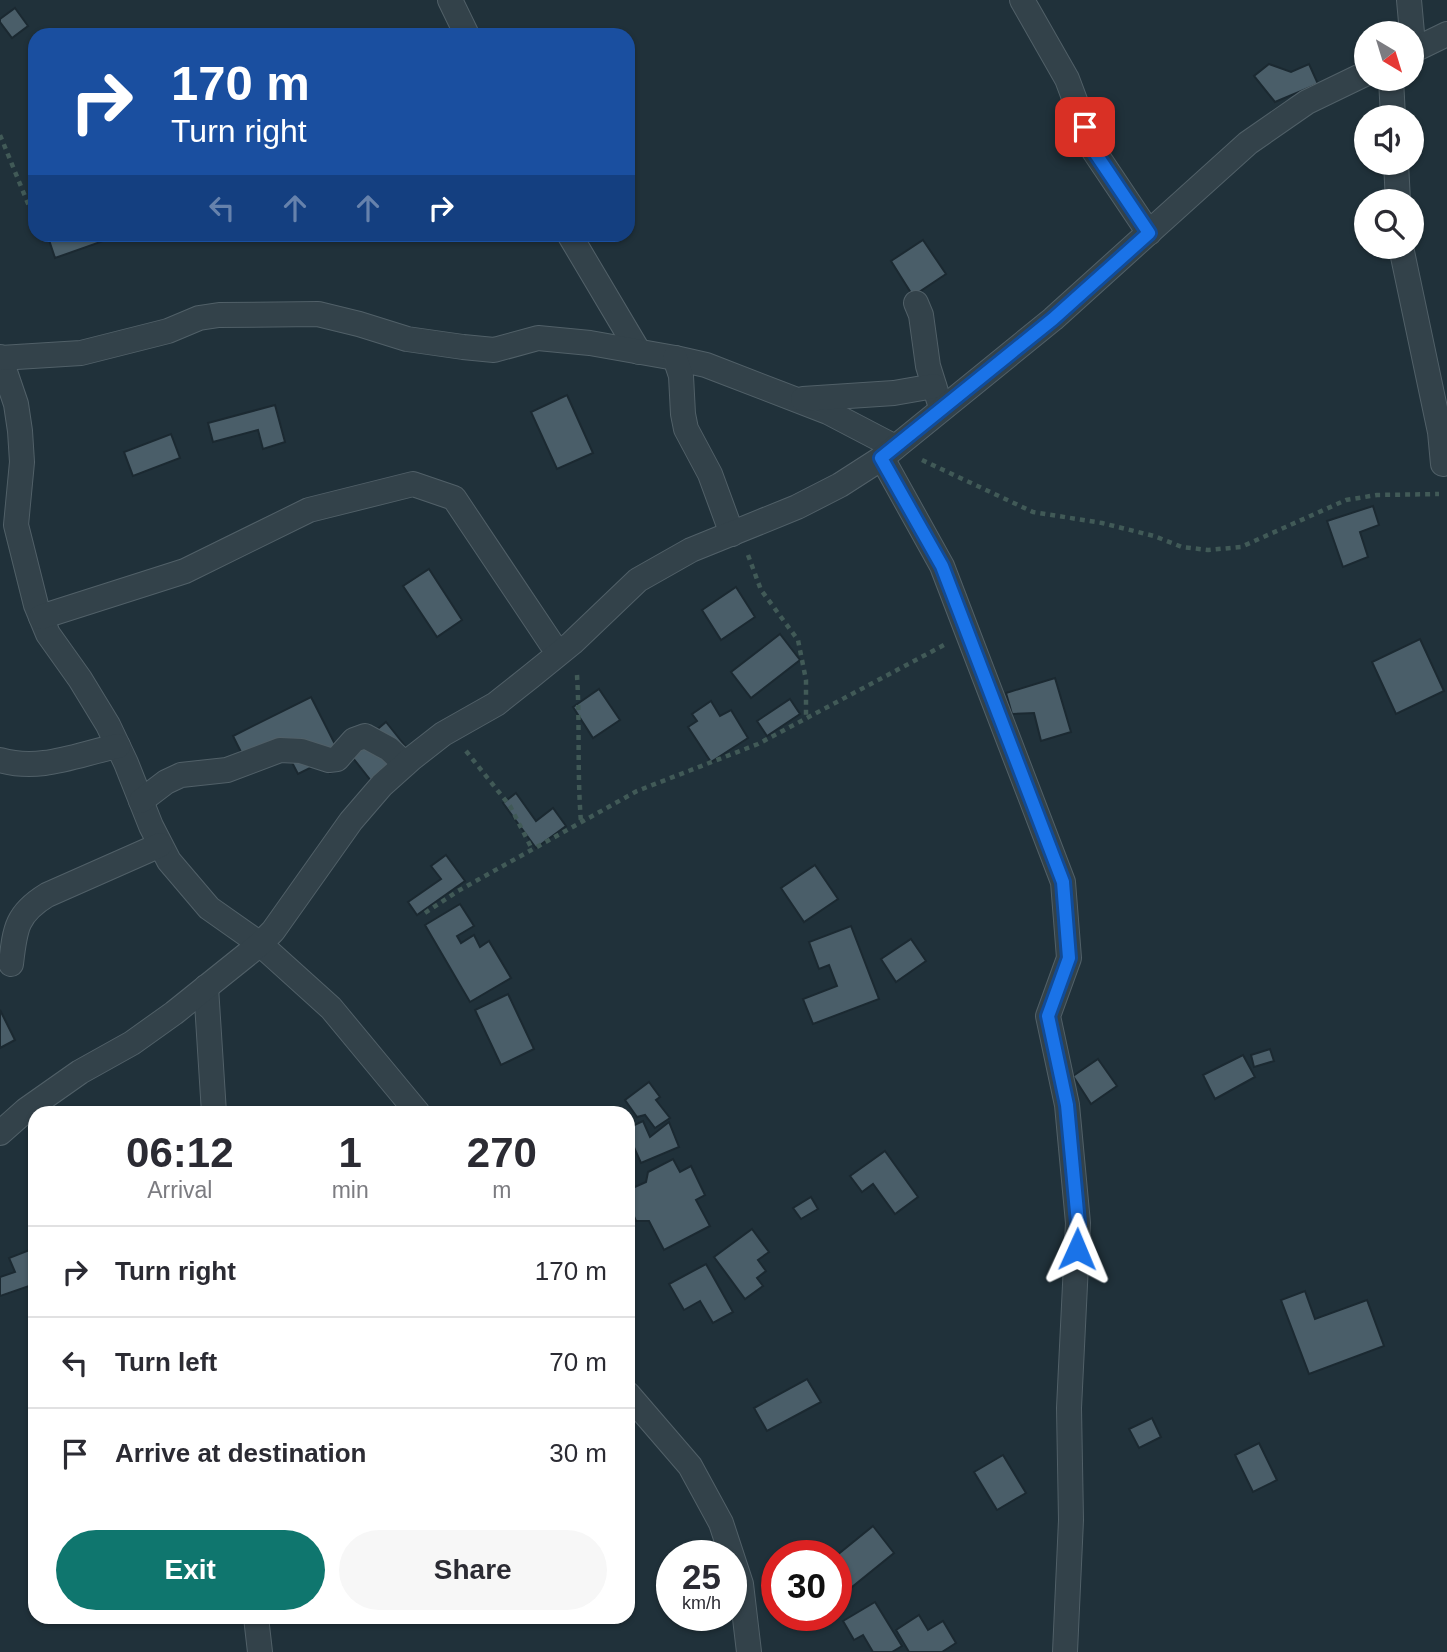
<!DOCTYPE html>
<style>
body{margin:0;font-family:Helvetica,sans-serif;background:#f7f7f7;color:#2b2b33;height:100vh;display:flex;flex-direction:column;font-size:26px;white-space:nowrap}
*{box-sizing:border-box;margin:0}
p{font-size:23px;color:#7c7c81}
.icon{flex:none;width:38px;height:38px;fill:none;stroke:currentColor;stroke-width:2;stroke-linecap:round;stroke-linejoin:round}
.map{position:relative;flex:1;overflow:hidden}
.sheet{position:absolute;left:28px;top:1106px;width:607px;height:518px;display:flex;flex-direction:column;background:#fff;border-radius:21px;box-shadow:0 2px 5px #0004}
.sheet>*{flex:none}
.guide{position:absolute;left:28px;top:28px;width:607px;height:214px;border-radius:21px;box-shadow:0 2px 5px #0004;background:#1a4fa0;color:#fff;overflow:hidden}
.needle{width:46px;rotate:142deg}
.controls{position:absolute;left:1354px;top:21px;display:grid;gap:14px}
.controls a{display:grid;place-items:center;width:70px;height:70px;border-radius:50%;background:#fff;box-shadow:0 2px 5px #0004;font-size:35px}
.speed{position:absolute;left:656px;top:1540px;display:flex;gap:14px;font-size:35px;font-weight:700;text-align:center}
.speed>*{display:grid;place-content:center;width:91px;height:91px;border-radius:50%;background:#fff;box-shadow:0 2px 5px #0004;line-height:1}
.speed small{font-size:18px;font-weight:400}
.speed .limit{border:10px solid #d22;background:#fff;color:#111}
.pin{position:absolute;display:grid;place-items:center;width:60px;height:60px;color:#fff;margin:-30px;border-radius:14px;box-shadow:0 4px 10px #0006}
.me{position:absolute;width:77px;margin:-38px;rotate:1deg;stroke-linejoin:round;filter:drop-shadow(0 0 5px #0008)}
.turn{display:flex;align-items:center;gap:24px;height:147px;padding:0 28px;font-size:32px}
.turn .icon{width:91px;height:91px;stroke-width:2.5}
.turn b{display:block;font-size:49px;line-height:60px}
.lanes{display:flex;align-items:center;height:66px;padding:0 28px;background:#0003;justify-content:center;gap:35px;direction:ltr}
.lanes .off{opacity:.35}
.eta{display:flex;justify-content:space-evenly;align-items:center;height:119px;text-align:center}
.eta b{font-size:42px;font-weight:600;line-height:49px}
.button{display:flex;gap:14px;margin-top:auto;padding:14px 28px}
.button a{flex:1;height:80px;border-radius:42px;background:#0f766e;color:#fff;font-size:28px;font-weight:600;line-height:80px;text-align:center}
.button a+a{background:#f7f7f7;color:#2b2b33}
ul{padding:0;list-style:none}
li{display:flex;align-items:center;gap:21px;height:91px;padding:0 28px;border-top:2px solid #e1e1e2}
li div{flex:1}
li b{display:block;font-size:26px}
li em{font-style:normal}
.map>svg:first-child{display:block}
.building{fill:#4a5e69;stroke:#1b2931;stroke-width:2}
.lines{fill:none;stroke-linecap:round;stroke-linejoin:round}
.street-casing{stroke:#516068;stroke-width:26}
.path{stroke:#415a57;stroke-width:4.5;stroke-dasharray:5 5;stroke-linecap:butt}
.street{stroke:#33424a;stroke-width:24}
.route-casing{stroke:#114b97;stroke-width:18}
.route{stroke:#1a73e8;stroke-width:12}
</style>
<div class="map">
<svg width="1447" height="1652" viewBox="0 0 1447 1652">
<rect width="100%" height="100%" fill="#20313a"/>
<g class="building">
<path d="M15,8L28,26L12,38L0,22V19Z"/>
<path d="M1269,64L1291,72L1309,64L1318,84L1275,102L1254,76Z"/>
<path d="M47,234H107L109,239L55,258Z"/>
<path d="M923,240L946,274L913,296L891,261Z"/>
<path d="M567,395L593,453L557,469L531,412Z"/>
<path d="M275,405L285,442L263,449L258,430L213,442L208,423Z"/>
<path d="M171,434L180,458L133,476L124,452Z"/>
<path d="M1373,506L1379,525L1360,532L1368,557L1343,567L1327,521Z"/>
<path d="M429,569L462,620L437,637L403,586Z"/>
<path d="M736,587L755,617L721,640L702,610Z"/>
<path d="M780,634L800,660L751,698L731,672Z"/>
<path d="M1420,639L1444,691L1396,714L1372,662Z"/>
<path d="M1055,678L1071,732L1041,741L1034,713L1012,714L1006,693Z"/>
<path d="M599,689L620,720L593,738L573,707Z"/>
<path d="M311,697L346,766L330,773L324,761L298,774L283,745L247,764L233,736Z"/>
<path d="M790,699L800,714L767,736L757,721Z"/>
<path d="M711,701L720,716L731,710L748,738L711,762L688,727L697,721L692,714Z"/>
<path d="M386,722L410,752L372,782L349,753Z"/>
<path d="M516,793L536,821L553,808L566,826L536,848L503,803Z"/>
<path d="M446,855L465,881L417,915L408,902L441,879L431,866Z"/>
<path d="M815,865L838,899L804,922L781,888Z"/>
<path d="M460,904L474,926L457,936L461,943L474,935L480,947L489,941L511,978L470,1002L425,925Z"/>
<path d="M851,926L879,999L813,1024L803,999L837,986L829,965L819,969L809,942Z"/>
<path d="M911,939L926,961L896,982L881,959Z"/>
<path d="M508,994L534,1049L501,1065L475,1010Z"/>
<path d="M0,1010L15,1040L0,1048Z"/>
<path d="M1270,1049L1274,1061L1254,1067L1251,1055Z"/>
<path d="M1243,1055L1255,1077L1215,1099L1203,1075Z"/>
<path d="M1098,1059L1117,1086L1091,1104L1073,1076Z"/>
<path d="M649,1082L660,1097L656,1100L670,1118L655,1128L645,1115L637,1117L625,1100Z"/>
<path d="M643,1121L650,1137L669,1122L679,1147L641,1163L628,1134V1128Z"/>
<path d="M885,1151L918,1197L895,1214L873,1184L862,1192L850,1176Z"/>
<path d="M673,1159L680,1172L691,1166L705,1195L696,1200L710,1226L664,1250L649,1221H636L628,1203V1190L646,1182L648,1172Z"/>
<path d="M811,1197L818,1209L801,1219L793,1208Z"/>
<path d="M752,1229L769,1252L758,1260L766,1271L757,1278L763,1286L745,1299L714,1257Z"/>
<path d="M32,1249L35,1258V1284L0,1296V1277L15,1272L9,1258Z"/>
<path d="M706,1264L733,1312L713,1323L700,1301L684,1310L669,1284Z"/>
<path d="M1305,1291L1315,1319L1367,1300L1384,1346L1309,1374L1281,1300Z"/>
<path d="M807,1379L821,1402L767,1431L754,1408Z"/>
<path d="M1152,1418L1161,1437L1139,1448L1129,1429Z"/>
<path d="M1259,1443L1277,1480L1253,1492L1235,1455Z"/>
<path d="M1003,1455L1026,1493L997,1510L974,1472Z"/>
<path d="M873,1526L894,1553L852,1587L836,1568V1556Z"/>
<path d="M875,1602L902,1646L892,1652H873L863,1635L854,1640L843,1621Z"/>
<path d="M919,1615L928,1630L943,1621L956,1643L942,1652H909L896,1630Z"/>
</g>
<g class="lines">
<defs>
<g id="street">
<path d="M450,0L467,35"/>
<path d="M1022,0L1067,79L1094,151L1149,233"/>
<path d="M1409,0L1412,33"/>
<path d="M1412,51L1447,34"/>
<path d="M1391,79L1393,117"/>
<path d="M1396,163L1398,201"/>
<path d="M569,234L639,352"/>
<path d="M1401,247L1440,432L1443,464"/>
<path d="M916,303L921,315L928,366L939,401"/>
<path d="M0,357L16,404L20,431L22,462L16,525L36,605L48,634L80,679L108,725L126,763L151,826L169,861L209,908L260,944L331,1008L418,1113"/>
<path d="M0,358L81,353L168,331L199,318L219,315L318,314L359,324L407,339L463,347L494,350L538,338L590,343L675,358L706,365L828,412L895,447"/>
<path d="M675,358L681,376L683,414L686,429L710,474L732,534"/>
<path d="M803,399L894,393L934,386"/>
<path d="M882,458L942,566L1063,882L1069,958L1048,1016L1067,1105L1078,1223L1069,1408L1071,1520L1065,1652"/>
<path d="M41,617L185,571L309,510L413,484L454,498L551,643"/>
<path d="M0,760C41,772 78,754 118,746"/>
<path d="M141,801L166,782L181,775L227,770L280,750L301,751L329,760L337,759L354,740L365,736L389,749L405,764"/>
<path d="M11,964C15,929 16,914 47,895L160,845"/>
<path d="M206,987L214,1113"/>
<path d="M0,1133L26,1110L80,1072L132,1043L174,1013L260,944L273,931L351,821L382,785L411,759L443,734L496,704L530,677L572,643L638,580L691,550L797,507L840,485L882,458L1053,319L1248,143L1307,102L1367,73"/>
<path d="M628,1394L690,1466L721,1523L741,1584L749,1652"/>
<path d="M256,1617L260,1652"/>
</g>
</defs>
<use href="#street" class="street-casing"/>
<g class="path">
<path d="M0,135L29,206"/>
<path d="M922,460L1033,512L1102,523L1154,536L1182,547L1208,550L1241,547L1346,500L1377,495L1439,494"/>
<path d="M748,555L761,590L798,640L806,680V716"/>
<path d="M577,675C580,724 577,773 581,822"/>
<path d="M466,751L510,806L532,849"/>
<path d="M425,913L458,891L637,791L758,744L944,645"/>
</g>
<use href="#street" class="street"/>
</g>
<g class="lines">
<defs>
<path id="route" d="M1077,1249L1078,1223L1067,1105L1048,1016L1069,958L1063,882L942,566L881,458L1053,319L1149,233L1094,151L1085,127"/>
</defs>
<use href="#route" class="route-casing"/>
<use href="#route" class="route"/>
</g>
</svg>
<div class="controls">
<a><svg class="needle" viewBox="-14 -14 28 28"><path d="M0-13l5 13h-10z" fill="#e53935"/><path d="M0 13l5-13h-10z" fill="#7c7c81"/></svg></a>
<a><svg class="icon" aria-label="sound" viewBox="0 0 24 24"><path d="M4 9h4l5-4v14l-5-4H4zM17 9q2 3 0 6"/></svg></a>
<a><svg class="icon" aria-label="search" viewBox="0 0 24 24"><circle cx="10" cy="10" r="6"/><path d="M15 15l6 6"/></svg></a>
</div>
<div class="speed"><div>25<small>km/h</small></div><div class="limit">30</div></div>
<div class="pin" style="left:1085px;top:127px;background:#d93025"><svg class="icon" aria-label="arrive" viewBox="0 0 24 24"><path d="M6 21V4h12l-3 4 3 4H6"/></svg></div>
<svg class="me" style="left:1077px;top:1249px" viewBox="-20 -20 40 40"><path d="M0-17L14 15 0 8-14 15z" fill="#1a73e8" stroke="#fff" stroke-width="4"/></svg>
<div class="guide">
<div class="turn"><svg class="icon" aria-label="right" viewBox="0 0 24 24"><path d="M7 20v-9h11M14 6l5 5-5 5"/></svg><div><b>170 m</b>Turn right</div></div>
<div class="lanes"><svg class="icon off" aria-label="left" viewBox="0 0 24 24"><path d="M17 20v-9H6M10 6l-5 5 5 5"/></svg><svg class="icon off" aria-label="ahead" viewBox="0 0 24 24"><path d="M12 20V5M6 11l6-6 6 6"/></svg><svg class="icon off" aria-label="ahead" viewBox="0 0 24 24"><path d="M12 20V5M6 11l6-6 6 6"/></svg><svg class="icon" aria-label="right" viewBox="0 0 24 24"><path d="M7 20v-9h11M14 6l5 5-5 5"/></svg></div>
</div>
<section class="sheet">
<div class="eta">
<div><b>06:12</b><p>Arrival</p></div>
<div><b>1</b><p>min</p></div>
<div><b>270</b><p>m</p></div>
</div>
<ul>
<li><svg class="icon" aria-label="right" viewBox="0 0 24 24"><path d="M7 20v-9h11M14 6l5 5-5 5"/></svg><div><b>Turn right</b></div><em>170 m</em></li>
<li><svg class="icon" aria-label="left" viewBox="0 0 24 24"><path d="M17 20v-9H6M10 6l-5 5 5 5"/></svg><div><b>Turn left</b></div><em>70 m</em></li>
<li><svg class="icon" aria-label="arrive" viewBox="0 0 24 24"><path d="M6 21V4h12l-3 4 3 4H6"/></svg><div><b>Arrive at destination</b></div><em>30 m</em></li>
</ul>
<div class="button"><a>Exit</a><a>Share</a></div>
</section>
</div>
